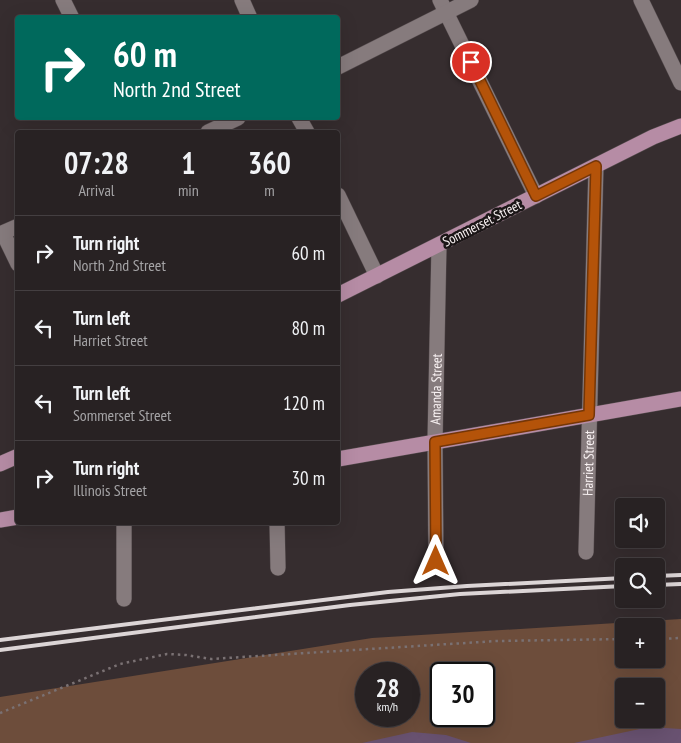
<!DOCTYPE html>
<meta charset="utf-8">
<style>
body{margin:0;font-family:"PT Sans Narrow",sans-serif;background:#342f30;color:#f1f3f6;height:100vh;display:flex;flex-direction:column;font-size:19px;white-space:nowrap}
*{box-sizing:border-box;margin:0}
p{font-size:16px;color:#a5a4a6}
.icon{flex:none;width:28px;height:28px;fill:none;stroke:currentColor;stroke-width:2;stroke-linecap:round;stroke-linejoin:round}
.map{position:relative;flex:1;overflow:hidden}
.panel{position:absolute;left:15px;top:130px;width:325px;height:395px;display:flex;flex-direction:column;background:#282223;border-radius:5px;box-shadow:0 5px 20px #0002,0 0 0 1px #443f41}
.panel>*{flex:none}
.guide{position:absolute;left:15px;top:15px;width:325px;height:105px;border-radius:5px;box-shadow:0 5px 20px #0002,0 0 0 1px #443f41;background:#00695c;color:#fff;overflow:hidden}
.fabs{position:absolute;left:615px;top:498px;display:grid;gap:10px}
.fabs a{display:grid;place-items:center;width:50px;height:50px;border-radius:5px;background:#282223;box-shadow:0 5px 20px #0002,0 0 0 1px #443f41;font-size:25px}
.speed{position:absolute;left:355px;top:662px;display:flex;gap:10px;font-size:25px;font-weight:700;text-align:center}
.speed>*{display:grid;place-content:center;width:65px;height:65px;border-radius:50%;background:#282223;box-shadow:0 5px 20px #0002,0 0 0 1px #443f41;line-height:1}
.speed small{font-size:12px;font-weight:400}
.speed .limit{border:2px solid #111;border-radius:8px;background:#fff;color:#111}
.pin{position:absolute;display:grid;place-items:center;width:42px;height:42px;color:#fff;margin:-21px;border:2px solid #fff;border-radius:50%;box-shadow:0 1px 5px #0007}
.me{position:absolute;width:55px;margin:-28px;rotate:0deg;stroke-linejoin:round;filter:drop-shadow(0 0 4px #0008)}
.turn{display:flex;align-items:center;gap:18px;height:105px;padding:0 15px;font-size:22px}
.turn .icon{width:65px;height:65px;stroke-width:2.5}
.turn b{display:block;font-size:35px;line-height:42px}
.eta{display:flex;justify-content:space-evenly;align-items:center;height:85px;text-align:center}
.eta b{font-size:30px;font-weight:600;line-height:35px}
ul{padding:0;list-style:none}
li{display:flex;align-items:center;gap:15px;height:75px;padding:0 15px;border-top:1px solid #443f41}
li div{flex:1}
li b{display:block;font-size:19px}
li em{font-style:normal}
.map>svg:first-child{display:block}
.green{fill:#6d4d3b;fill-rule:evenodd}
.water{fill:#695271}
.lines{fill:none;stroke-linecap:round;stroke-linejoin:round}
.minor-casing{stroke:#534a4c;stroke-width:16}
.major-casing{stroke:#534a4c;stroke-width:16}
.path{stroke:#7a7173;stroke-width:2.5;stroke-dasharray:2.5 4;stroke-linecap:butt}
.minor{stroke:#867b7d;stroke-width:15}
.major{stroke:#b68ca5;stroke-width:15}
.rail{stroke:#dcd5d6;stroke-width:4}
.route-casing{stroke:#753606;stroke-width:12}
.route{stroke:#b45309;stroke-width:9}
.labels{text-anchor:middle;stroke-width:5;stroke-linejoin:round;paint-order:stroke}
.street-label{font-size:14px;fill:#faf3f4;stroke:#1b1617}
</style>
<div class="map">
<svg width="681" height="743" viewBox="0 0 681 743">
<rect width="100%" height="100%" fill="#362d2f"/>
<path class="green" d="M681,619V743H0V697L372,638ZM624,626H656V659H624ZM366,674H409V716H366ZM441,674H484V716H441ZM624,686H656V719H624Z"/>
<g class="water">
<path d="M649,727L681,729V743H574Z"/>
<path d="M412,732L446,735L471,743H362Z"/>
</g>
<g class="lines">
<defs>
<g id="minor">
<path d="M63,0L72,18"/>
<path d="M242,0L250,18"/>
<path d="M440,0L536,196"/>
<path d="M641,0L681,83"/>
<path d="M338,67L471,0"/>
<path d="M299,118L307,132"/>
<path d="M208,132L238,118"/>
<path d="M338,195L377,276"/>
<path d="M3,233L18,264"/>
<path d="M0,234L18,226"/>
<path d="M277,522L278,568"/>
<path id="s1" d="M586,552L596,166"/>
<path id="s2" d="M436,561L435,442L439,245"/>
<path d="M124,599V522"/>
</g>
<g id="major">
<path d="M338,295L653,137L681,126"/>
<path d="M338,459L681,399"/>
<path d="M0,464L18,456"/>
<path d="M0,520L18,517"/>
</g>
</defs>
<use href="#minor" class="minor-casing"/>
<use href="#major" class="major-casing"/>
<g class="path">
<path d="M656,639L681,638"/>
<path d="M0,713L120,664L167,654L186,655L211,659L497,641L624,639"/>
</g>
<use href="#minor" class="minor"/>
<use href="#major" class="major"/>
<g class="rail">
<path d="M656,576L681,575"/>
<path d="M656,585L681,584"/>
<path d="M0,640L388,592L467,586L624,578"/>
<path d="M0,650L350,605L460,594L624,586"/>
</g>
</g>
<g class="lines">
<defs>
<path id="route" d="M436,561L435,442L589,415L596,166L536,196L471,62"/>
</defs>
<use href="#route" class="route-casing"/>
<use href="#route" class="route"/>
</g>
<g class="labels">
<g class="street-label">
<text transform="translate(482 223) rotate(-27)" y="5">Sommerset Street</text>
<text dy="5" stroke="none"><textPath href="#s2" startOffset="172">Amanda Street</textPath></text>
<text dy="5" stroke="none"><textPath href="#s1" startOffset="89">Harriet Street</textPath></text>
</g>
</g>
</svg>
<div class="fabs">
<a><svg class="icon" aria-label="sound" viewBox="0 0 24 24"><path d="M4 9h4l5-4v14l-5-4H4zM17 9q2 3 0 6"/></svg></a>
<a><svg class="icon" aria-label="search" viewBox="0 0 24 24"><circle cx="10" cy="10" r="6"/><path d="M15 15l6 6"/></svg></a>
<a>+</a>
<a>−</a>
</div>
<div class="speed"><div>28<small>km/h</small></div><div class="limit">30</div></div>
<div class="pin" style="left:471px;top:62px;background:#d93025"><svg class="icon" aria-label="arrive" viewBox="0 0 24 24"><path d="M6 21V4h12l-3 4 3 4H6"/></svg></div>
<svg class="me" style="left:436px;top:561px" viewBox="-20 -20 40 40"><path d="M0-17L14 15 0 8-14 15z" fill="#b45309" stroke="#fff" stroke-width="4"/></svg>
<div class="guide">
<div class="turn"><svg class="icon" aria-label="right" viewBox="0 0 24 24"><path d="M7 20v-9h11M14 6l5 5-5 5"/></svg><div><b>60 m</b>North 2nd Street</div></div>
</div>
<section class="panel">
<div class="eta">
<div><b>07:28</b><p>Arrival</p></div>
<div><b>1</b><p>min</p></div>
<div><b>360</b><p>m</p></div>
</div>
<ul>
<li><svg class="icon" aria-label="right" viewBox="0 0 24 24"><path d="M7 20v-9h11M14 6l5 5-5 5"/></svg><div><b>Turn right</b><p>North 2nd Street</p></div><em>60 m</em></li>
<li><svg class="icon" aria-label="left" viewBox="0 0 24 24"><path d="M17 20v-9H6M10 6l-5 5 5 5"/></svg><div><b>Turn left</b><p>Harriet Street</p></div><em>80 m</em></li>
<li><svg class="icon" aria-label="left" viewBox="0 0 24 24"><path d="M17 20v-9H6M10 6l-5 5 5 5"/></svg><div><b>Turn left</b><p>Sommerset Street</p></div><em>120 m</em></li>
<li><svg class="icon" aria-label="right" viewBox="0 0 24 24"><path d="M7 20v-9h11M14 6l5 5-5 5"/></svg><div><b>Turn right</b><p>Illinois Street</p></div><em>30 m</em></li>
</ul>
</section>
</div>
